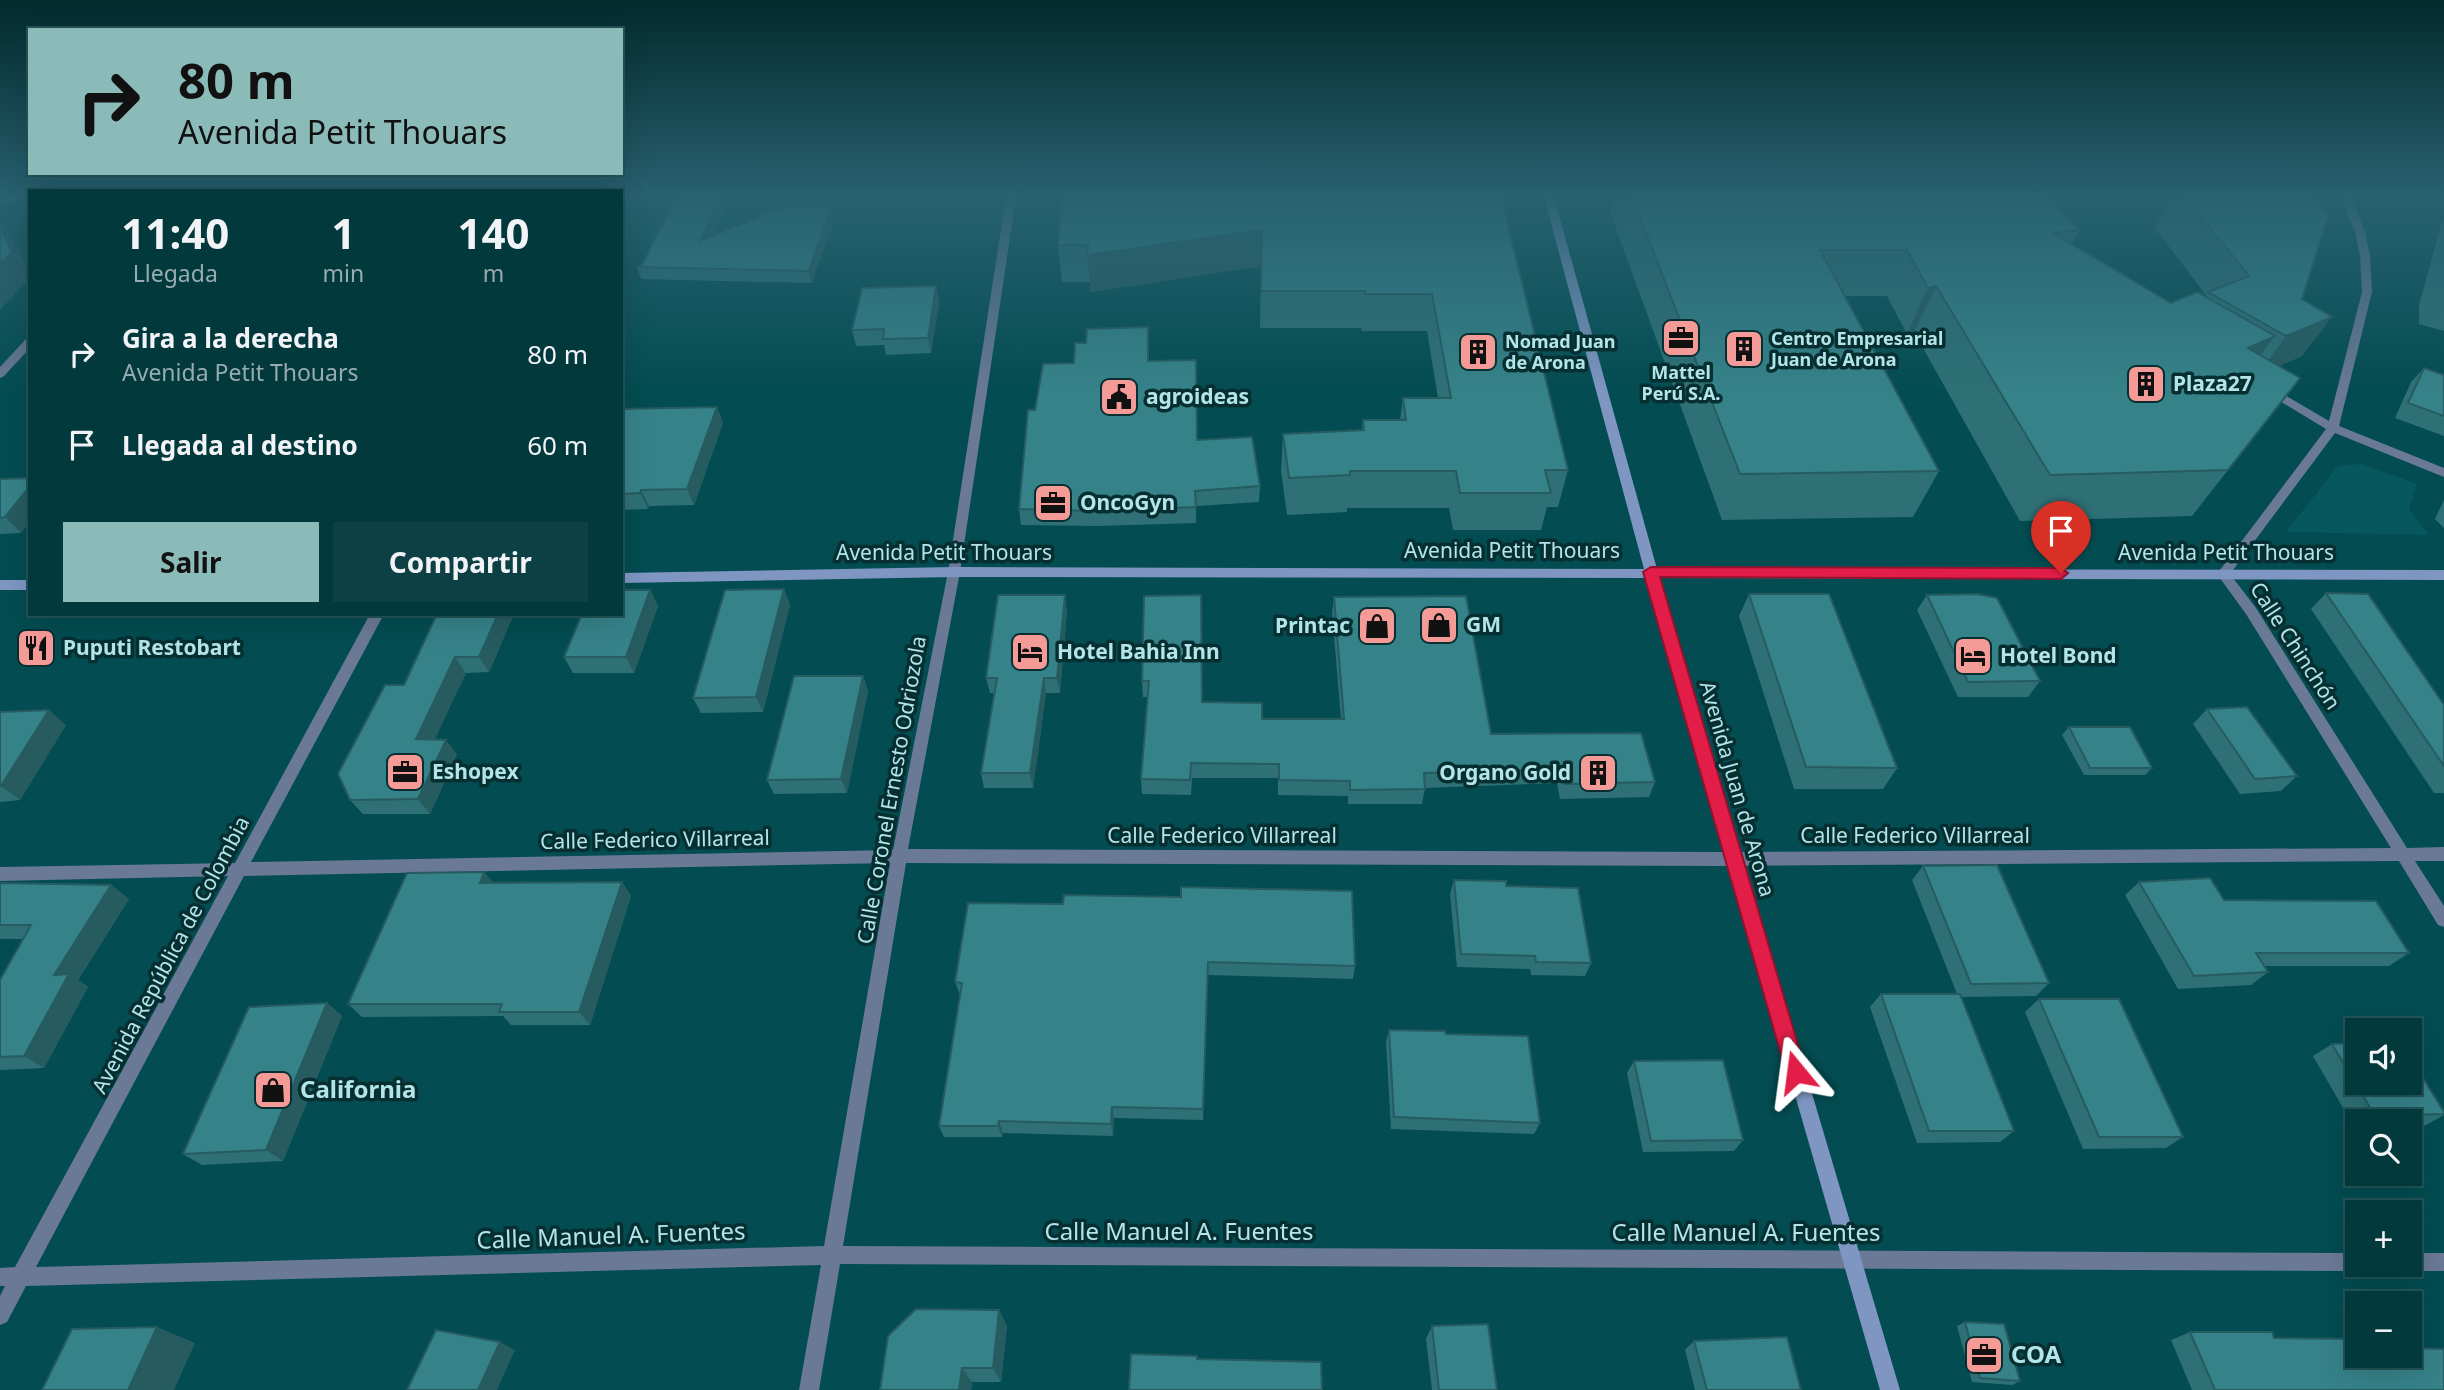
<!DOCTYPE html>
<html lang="es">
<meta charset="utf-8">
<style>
body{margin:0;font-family:"Noto Sans",sans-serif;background:#0c4044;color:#f1f3f6;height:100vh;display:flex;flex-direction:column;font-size:26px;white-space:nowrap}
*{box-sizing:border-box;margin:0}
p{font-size:23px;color:#96acb0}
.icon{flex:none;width:38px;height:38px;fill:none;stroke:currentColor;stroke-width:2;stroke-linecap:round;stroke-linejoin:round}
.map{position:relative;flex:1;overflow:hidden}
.panel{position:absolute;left:28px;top:189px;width:595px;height:427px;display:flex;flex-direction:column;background:#02393d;border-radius:0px;box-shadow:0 7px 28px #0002,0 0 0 2px #235357}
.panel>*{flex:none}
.guide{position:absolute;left:28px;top:28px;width:595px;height:147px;border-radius:0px;box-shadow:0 7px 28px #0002,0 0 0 2px #235357;background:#8bbbb9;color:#111;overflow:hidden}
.tools{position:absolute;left:2345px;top:1018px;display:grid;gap:14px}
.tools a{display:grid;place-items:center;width:77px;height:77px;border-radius:0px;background:#02393d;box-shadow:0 7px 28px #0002,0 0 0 2px #235357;font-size:35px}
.pin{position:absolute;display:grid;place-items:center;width:60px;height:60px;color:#fff;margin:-72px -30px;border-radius:50% 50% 50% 0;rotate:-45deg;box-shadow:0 0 7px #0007}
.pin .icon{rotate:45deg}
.me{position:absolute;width:77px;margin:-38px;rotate:344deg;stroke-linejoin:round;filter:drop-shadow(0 0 5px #0008)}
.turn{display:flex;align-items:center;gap:24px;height:147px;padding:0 35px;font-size:32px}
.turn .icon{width:91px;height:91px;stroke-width:2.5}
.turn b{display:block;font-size:49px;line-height:60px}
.eta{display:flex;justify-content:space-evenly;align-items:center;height:119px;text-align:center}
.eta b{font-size:42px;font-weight:700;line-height:49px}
.cta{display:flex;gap:14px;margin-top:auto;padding:14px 35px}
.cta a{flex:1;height:80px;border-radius:0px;background:#8bbbb9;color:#111;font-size:28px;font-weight:700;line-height:80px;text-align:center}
.cta a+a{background:#0c4044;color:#f1f3f6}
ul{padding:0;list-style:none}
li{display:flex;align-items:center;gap:21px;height:91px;padding:0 35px}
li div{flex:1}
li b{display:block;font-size:26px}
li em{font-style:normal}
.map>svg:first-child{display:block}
.built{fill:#06585e}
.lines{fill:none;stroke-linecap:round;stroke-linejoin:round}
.street{fill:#6a7995;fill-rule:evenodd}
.secondary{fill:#7f96c3;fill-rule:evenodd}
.wall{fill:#2e7076}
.shaded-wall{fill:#265b60}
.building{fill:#368289;stroke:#265b60;stroke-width:2}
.route{fill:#e11d48;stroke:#92132f;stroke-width:2}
.labels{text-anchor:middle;stroke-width:7;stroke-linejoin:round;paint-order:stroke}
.far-poi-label{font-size:18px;font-weight:bold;fill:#b2e5ea;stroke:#072f32;text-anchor:start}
.poi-label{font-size:21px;font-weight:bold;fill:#b2e5ea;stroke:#072f32;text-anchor:start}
.street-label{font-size:21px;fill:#b2e5ea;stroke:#072f32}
.near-poi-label{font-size:24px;font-weight:bold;fill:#b2e5ea;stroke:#072f32;text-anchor:start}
.near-street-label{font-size:24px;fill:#b2e5ea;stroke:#072f32}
</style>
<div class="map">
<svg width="2444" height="1390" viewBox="0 0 2444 1390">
<rect width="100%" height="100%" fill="#034c51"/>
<path class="built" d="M2361,464L2417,484L2409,509L2429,535L2286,532L2338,466Z"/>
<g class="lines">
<g class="street">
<path d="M1006,197H1016L960,572L908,849L1719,852L2391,848L2246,614L2217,574L2326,429L2263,391L2265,388H2273L2329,421L2362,292L2360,255L2355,232L2341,197H2351L2365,232L2370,255L2372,292L2339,426L2444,468V477L2335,433L2230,574L2256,608L2407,848L2444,847V861H2415L2444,906V927L2438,925L2399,861L1719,866L906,863L843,1246L2357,1253V1265H2365L2364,1269L2357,1271L840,1264L819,1390H799L821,1265L26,1286L7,1322L0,1325V1296L5,1286H0V1268L15,1267L228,876L0,881V867L235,863L370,614H384L251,862L893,850L948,572ZM890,863L824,1246L36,1267L244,876Z"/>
<path d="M30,338V348L4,376L0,378V367L26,339Z"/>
<path d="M2410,1253H2444V1271H2410L2403,1269L2402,1265H2410Z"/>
</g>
<g class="secondary">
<rect x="0" y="197" width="30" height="4"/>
<path d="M1544,197H1554L1657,569L2444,570V580L1659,578L1900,1390H1880L1646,578L954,577L621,583V573L954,567L1644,569Z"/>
<rect x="0" y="580" width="30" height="10"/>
</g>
</g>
<g class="wall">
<path d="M676,197H723L726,205L711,237L831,206L834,218L812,283L641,279L637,267L642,265Z"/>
<path d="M1501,197L1568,470L1558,507H1547L1541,530H1453L1449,508H1347V512L1287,515L1281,471L1283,434L1362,431L1363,420H1400L1403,398H1438L1427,331H1362L1361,328H1260L1261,266L1091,292L1090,282H1062L1058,245Z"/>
<path d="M1613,197H2045L2080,230L2072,244L2171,303L2205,297L2206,295L2155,228L2173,197H2312L2302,299V356L2279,366L2300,378L2192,516L2020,521L1914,332L1907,334L1887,296H1845L1939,471L1913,517L1722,520L1610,212Z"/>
<path d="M2444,221V331L2419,324V305L2441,225Z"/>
<path d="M936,286L939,302L931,353L886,355L884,345L856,346L852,330Z"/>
<path d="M1149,342V361L1197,440L1260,486L1259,502L1196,506V523L1097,526L1021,525L1019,509L1035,410L1074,363Z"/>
<path d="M2424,368L2444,375V436L2395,418L2411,382Z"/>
<path d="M717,407L723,423L694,505L649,506L648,509L621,510V409Z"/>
<path d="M0,479L21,533L0,534Z"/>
<path d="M2444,500V528L2435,519Z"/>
<path d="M784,589L790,605L763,712L701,713L693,698Z"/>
<path d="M650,590L658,606L634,673H573L564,657Z"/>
<path d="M2326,593L2444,705V793H2434L2311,609Z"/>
<path d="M1749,594L1897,768L1883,789H1794L1739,616Z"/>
<path d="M1927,595L2040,681L2028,697H1958L1917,610Z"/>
<path d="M1144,596L1202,702L1262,719H1341L1332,612L1334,597L1491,734L1655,782L1649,797L1560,799L1557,783L1425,788L1422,804H1348V796L1278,795V778H1192L1191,795L1142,794L1141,779L1148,697H1143L1142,681Z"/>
<path d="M1067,610L1060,693H1046L1033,788H984L981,773L994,693H990L986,678Z"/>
<path d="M437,614H514L489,672L466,673L434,739L457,754L430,814H363L350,800Z"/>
<path d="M863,676L868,691L847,793L774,794L767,780Z"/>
<path d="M2207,709L2297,776L2281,791L2240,794L2193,724Z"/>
<path d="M0,712L66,725L20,800L0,802Z"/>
<path d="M2069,727L2152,768L2145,775H2084L2062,735Z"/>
<path d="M1923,866L2049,983L2036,996L1961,997L2014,1131L2000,1142L1917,1143L1870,1007L1881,994H1957L1912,880Z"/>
<path d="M1454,880L1506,886L1591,963L1585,976L1531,975L1530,969L1457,967L1450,894Z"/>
<path d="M622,882L631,896L590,1025H511L503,1016L362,1017L348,1004L493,883Z"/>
<path d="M2139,882L2224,900L2409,953L2389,966H2264L2268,972L2251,985L2178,989L2125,895Z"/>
<path d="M0,883L111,885L129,899L78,980L88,987L44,1068L0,1070V980L23,939H0Z"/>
<path d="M968,903L1355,966L1353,979L1208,975L1203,1120L1114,1118L1113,1136L1003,1133L1002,1137H944L939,1126L960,995L955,982Z"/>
<path d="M2039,999L2183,1137L2166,1148L2083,1149L2025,1012Z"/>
<path d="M327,1003L342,1016L283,1161L202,1165L183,1154Z"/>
<path d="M1389,1030L1446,1034L1540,1123L1534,1134L1391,1129L1386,1042Z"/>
<path d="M2332,1044L2444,1112V1115L2424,1126H2410V1122H2357V1127H2354L2313,1056Z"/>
<path d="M1634,1061L1743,1140L1734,1151L1643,1152L1627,1073Z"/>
<path d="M999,1310L1007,1326L1001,1382H972L971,1390H880Z"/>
<path d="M1965,1322L2020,1381L2012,1385L1972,1382L1957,1326Z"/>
<path d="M1432,1326L1497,1390H1432L1426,1339Z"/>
<path d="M2190,1332L2274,1338L2357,1356L2444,1390H2192L2171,1340Z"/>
<path d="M1694,1341L1801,1390H1695L1685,1350Z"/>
</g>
<g class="shaded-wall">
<path d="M720,197H723L726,205L704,253L700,241Z"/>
<path d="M831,206L834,218L812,283L809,271Z"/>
<path d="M0,219L7,228L30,272V278L0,310Z"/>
<path d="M1262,230L1261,266L1091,292L1087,255Z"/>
<path d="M936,286L939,302L931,353L928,338Z"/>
<path d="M1936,286L1914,332L1907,334L1928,288Z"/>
<path d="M2332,317L2302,356L2257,376L2286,336Z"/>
<path d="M2275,336L2241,382L2248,348Z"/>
<path d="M717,407L723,423L694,505L687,489Z"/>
<path d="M30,486V521L21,533L5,517Z"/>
<path d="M641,490L649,506L648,509L640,493Z"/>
<path d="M784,589L790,605L763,712L756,697Z"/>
<path d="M650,590L658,606L634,673L626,657Z"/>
<path d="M1065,595L1067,610L1060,693L1057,678Z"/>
<path d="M498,614H514L489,672L479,657Z"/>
<path d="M455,657L466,673L428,754L416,739Z"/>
<path d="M863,676L868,691L847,793L841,779Z"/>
<path d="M1044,678L1046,693L1033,788L1030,773Z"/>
<path d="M49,710L66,725L20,800L1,786Z"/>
<path d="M446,740L457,754L430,814L418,799Z"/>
<path d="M484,872L496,886L480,883Z"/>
<path d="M622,882L631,896L590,1025L579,1012Z"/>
<path d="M111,885L129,899L78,980L88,987L44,1068L24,1056L54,975Z"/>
<path d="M1208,962V975L1203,1120V1109Z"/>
<path d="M327,1003L342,1016L283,1161L266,1150Z"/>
<path d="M1112,1107L1114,1118L1113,1136L1111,1124Z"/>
<path d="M999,1121L1003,1133L1002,1137L998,1126Z"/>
<path d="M999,1310L1007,1326L1001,1382L993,1368Z"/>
<path d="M157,1327L195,1343L174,1390H128Z"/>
<path d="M500,1342L515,1350L497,1390H478Z"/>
<path d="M962,1368L972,1382L971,1390H959Z"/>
</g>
<g class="building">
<path d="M676,197H720L700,241L785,206H831L809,271L637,267L642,265Z"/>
<path d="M1062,197H1501L1568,470H1545L1551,493H1460L1456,471H1350V475L1289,478L1283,434L1364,430L1363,420H1406L1403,398H1451L1432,294H1365V291H1261L1262,230L1087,255L1088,245H1058Z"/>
<path d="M1632,197H2045L2080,230L2053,233L2171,303L2197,292L2275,336L2248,348L2300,378L2228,470L2050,475L1936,286L1928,288L1907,250H1820L1939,471L1740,474Z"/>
<path d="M2185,197H2312L2328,216L2302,299L2332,317L2286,336L2208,292L2249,276Z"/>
<path d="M0,227L12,252L0,264Z"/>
<path d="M936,286L928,338L883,339L884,329L852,330L862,288Z"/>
<path d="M1148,327V361L1196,360L1197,440L1252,437L1260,486L1195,491L1196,507L1095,511L1019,509L1028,410H1035L1043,364L1074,363L1075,343H1086L1087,329Z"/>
<path d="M2424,368L2444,375V416L2408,403Z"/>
<path d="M717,407L687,489L641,490L640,493L621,494V409Z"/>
<path d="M30,478V486L5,517L0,518V479Z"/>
<path d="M784,589L756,697L693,698L725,590Z"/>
<path d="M621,590H650L626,657H564L582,614H621Z"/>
<path d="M2326,593L2368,594L2444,705V766Z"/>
<path d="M1749,594H1829L1897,768L1806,767Z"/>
<path d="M1977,594L1997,598L2040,681L1968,682L1927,595Z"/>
<path d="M998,595H1065L1057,678H1044L1030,773H981L997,678H986Z"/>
<path d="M1201,595L1202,702L1262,703V719H1344L1334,597L1466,596L1491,734L1641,733L1655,782L1565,784L1562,769L1424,773L1425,789L1350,790V781L1279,780V764L1191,763L1190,780L1141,779L1149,681H1142L1144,596Z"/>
<path d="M437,614H498L479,657H455L416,739L446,740L418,799L350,800L338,774L385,685H404Z"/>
<path d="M794,676H863L841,779L767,780Z"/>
<path d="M2247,707L2297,776L2255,779L2207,709Z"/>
<path d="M49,710L1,786H0V712Z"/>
<path d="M2069,727H2130L2152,768H2090Z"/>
<path d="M1997,865L2049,983L1971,984L1923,866Z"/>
<path d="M484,872L480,883L622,882L579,1012H499L502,1004H348L407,873Z"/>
<path d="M2210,878L2224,900L2376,901L2409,953H2256L2268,972L2194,976L2139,882Z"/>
<path d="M1454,880L1506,881V886L1578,888L1591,963L1536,962L1535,956L1461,954Z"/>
<path d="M0,883L111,885L54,975L69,974L24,1056L0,1057V980L31,925H0Z"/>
<path d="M1181,887L1352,891L1355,966L1208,962L1203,1109L1112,1107L1111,1124L999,1121L998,1126H939L962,983L955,982L968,903L1063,904L1064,895L1181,897Z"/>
<path d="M1881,994H1960L2014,1131H1929Z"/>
<path d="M2039,999H2119L2183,1137H2099Z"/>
<path d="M327,1003L266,1150L183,1154L249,1007Z"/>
<path d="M1389,1030L1445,1031L1446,1034L1528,1036L1540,1123L1394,1117Z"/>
<path d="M2357,1043V1083H2410V1057L2444,1112V1114L2375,1116L2332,1044Z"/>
<path d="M1723,1060L1743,1140L1651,1141L1634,1061Z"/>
<path d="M916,1309L999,1310L993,1368H962L959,1390H880L888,1336Z"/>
<path d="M1965,1322L2004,1324L2020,1381L1980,1378Z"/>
<path d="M1488,1324L1497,1390H1439L1432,1326Z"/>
<path d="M157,1327L128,1390H42L72,1329Z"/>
<path d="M436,1330L500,1342L478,1390H407Z"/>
<path d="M2190,1332H2272L2274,1338L2357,1339V1356H2410V1348L2444,1349V1390H2215Z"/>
<path d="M1787,1337L1801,1390H1707L1694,1341Z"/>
<path d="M1131,1354L1197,1356V1359L1321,1362L1322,1390H1129Z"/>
</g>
<linearGradient id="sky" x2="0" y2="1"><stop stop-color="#022a2d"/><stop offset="0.5" stop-color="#286170"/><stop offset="1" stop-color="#286170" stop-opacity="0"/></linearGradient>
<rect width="2444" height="392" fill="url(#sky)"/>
<path class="route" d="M1651,567L2061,568L2068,573L2061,579L1660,577L1806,1072L1803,1078L1796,1081L1789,1078L1786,1072L1643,572Z"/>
<defs>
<symbol id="office-square" viewBox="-11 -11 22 22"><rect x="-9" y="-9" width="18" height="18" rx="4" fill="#f59b97" stroke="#072f32"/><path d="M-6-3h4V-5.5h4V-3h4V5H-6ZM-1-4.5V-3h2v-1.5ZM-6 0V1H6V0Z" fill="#111"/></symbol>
<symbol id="building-square" viewBox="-11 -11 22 22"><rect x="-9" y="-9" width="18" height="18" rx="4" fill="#f59b97" stroke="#072f32"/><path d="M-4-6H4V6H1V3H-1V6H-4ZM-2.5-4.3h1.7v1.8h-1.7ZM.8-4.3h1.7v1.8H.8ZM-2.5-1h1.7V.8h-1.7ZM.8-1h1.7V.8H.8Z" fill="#111"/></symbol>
<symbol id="civic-square" viewBox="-11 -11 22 22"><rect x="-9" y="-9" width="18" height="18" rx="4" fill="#f59b97" stroke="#072f32"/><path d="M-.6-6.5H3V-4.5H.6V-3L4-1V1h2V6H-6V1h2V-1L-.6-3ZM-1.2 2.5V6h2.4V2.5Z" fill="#111"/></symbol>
<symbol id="shop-square" viewBox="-11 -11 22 22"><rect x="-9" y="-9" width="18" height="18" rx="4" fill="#f59b97" stroke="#072f32"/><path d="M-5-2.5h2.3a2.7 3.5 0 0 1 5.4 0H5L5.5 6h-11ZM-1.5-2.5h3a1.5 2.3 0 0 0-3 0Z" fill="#111"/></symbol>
<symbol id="restaurant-square" viewBox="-11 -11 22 22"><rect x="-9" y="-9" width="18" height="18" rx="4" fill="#f59b97" stroke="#072f32"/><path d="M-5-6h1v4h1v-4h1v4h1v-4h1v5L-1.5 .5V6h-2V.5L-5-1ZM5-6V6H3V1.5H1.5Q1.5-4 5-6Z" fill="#111"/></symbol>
<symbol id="hotel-square" viewBox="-11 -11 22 22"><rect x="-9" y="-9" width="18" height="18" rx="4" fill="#f59b97" stroke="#072f32"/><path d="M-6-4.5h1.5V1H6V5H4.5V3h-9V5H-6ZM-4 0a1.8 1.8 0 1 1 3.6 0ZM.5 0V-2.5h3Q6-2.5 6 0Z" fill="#111"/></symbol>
</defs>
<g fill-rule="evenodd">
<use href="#office-square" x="1659" y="316" width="44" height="44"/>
<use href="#building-square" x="1722" y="327" width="44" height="44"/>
<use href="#building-square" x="1456" y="330" width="44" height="44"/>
<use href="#building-square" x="2124" y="362" width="44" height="44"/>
<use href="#civic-square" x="1097" y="375" width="44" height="44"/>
<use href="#office-square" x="1031" y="481" width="44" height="44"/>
<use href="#shop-square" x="1417" y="603" width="44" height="44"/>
<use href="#shop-square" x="1355" y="604" width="44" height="44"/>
<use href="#restaurant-square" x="14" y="626" width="44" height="44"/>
<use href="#hotel-square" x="1008" y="630" width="44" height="44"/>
<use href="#hotel-square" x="1951" y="634" width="44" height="44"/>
<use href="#office-square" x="383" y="750" width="44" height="44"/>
<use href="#building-square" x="1576" y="751" width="44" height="44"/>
<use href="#shop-square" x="251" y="1068" width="44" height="44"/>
<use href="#office-square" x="1962" y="1333" width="44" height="44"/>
</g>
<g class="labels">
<g class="far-poi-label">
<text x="1771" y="345">Centro Empresarial<tspan x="1771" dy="21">Juan de Arona</tspan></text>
<text x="1505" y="348">Nomad Juan<tspan x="1505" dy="21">de Arona</tspan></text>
<text x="1681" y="379" text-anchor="middle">Mattel<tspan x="1681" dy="21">Perú S.A.</tspan></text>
</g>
<g class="poi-label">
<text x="2173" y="391">Plaza27</text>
<text x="1146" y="404">agroideas</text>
<text x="1080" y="510">OncoGyn</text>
<text x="1466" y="632">GM</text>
<text x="1350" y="633" text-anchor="end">Printac</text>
<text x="63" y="655">Puputi Restobart</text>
<text x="1057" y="659">Hotel Bahia Inn</text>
<text x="2000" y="663">Hotel Bond</text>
<text x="432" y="779">Eshopex</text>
<text x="1571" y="780" text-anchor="end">Organo Gold</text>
</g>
<g class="street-label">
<text x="1512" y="558">Avenida Petit Thouars</text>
<text x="944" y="560">Avenida Petit Thouars</text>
<text x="2226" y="560">Avenida Petit Thouars</text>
<text transform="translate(2295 646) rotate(57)" y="7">Calle Chinchón</text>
<text transform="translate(1737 789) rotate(74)" y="7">Avenida Juan de Arona</text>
<text transform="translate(892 790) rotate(-80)" y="7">Calle Coronel Ernesto Odriozola</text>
<text x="1222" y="843">Calle Federico Villarreal</text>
<text x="1915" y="843">Calle Federico Villarreal</text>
<text transform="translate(655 840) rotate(-1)" y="7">Calle Federico Villarreal</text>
<text transform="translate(171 955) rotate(-62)" y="7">Avenida República de Colombia</text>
</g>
<g class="near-poi-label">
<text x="300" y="1098">California</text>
<text x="2011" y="1363">COA</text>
</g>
<g class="near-street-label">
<text x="1179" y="1240">Calle Manuel A. Fuentes</text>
<text x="1746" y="1241">Calle Manuel A. Fuentes</text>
<text transform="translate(611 1236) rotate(-2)" y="8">Calle Manuel A. Fuentes</text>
</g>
</g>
</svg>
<div class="tools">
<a><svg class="icon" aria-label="sound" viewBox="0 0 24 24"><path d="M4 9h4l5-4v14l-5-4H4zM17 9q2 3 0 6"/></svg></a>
<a><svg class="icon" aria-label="search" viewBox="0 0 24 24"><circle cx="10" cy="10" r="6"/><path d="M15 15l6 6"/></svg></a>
<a>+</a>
<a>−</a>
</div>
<div class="pin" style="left:2061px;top:573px;background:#d93025"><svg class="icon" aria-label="arrive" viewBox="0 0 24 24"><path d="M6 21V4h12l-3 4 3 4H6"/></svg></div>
<svg class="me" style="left:1796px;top:1072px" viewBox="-20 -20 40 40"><path d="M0-17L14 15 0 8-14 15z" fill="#e11d48" stroke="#fff" stroke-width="4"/></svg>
<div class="guide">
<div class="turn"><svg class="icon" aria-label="right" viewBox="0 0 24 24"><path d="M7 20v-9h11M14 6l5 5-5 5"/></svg><div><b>80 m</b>Avenida Petit Thouars</div></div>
</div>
<section class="panel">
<div class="eta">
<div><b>11:40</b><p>Llegada</p></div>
<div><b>1</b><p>min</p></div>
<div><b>140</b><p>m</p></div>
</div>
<ul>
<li><svg class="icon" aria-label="right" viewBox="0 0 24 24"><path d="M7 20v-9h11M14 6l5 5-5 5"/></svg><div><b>Gira a la derecha</b><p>Avenida Petit Thouars</p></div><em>80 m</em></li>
<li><svg class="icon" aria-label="arrive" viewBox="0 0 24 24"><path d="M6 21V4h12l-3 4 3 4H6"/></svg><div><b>Llegada al destino</b></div><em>60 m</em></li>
</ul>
<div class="cta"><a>Salir</a><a>Compartir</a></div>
</section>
</div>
